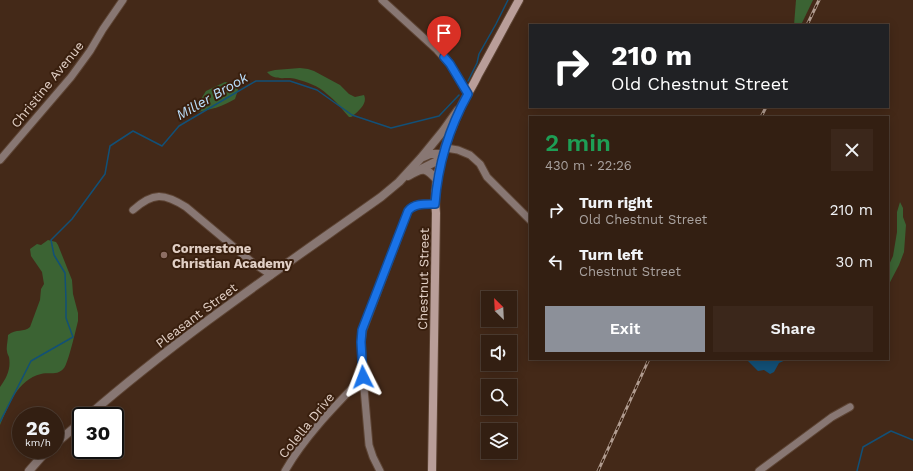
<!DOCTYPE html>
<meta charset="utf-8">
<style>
body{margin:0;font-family:"Work Sans",sans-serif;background:#3b271b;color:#f1f3f6;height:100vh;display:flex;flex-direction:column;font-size:15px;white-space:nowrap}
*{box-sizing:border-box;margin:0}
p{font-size:13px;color:#a9a29f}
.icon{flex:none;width:22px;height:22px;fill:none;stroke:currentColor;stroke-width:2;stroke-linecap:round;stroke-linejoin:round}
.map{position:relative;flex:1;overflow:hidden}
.details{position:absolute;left:529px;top:116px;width:360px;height:244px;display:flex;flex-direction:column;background:#331f12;border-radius:0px;box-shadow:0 2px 10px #0003,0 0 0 1px #4e3d32}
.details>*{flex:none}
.banner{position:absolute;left:529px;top:24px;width:360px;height:84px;border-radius:0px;box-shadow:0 2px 10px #0003,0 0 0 1px #4e3d32;background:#202124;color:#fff;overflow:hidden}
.needle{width:26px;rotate:336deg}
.fabs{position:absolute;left:481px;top:291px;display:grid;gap:8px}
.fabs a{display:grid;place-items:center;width:36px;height:36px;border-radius:0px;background:#331f12;box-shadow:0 2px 10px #0003,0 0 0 1px #4e3d32;font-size:20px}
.speed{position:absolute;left:12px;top:407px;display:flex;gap:8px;font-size:20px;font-weight:700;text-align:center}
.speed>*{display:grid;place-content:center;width:52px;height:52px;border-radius:50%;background:#331f12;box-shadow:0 2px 10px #0003,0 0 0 1px #4e3d32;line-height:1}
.speed small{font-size:10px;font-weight:400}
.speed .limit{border:2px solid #111;border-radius:6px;background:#fff;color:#111}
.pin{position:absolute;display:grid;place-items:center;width:34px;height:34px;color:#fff;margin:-41px -17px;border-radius:50% 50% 50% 0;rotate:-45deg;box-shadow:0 0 4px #0007}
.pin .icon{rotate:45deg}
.me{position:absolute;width:44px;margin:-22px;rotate:357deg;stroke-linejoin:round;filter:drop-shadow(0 0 3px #0008)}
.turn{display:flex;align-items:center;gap:14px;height:84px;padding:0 16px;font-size:18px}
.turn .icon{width:52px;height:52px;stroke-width:2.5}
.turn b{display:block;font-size:28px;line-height:34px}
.round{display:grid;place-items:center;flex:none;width:42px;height:42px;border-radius:0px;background:#3b271b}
.headline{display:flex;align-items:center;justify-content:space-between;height:68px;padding:0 16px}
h1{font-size:24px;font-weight:600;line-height:30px;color:#1e9e55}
.primary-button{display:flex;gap:8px;margin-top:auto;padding:8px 16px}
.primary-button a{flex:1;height:46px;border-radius:0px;background:#8c9099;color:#fff;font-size:16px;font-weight:600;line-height:46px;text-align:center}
.primary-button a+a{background:#3b271b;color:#f1f3f6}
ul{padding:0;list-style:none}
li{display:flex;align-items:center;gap:12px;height:52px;padding:0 16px}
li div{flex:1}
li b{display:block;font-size:15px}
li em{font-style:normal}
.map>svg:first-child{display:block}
.green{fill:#3b6333}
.water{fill:#125077}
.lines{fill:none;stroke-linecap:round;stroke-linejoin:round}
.stream{stroke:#125077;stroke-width:1.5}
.minor-casing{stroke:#5d4434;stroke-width:9}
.tertiary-casing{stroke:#5d4434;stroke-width:10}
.secondary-casing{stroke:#5d4434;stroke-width:10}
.minor{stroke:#887773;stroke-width:7}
.tertiary{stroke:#887773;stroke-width:8}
.secondary{stroke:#b99e99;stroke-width:8}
.rail-casing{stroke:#b19c90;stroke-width:3}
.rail{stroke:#391f0e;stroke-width:1.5;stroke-dasharray:4.5;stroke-linecap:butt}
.route-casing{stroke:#114b97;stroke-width:10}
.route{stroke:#1a73e8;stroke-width:7}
.education-dot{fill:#8d6e63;stroke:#391f0e;stroke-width:1.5}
.labels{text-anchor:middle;stroke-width:4;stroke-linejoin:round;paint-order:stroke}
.street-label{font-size:13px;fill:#e1cfc5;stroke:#391f0e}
.poi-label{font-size:13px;font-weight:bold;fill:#e1cfc5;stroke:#391f0e;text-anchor:start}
.water-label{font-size:14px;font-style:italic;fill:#bce1ff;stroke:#391f0e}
</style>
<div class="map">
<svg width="913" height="471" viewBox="0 0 913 471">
<rect width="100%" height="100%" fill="#442918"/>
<g class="green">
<path d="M796,0H813L801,25H794Z"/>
<path d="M300,68L308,69L314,71L340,85L349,94L355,97L364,95C368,104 358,111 353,116L351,117H349C342,109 335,100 327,94C319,86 307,82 296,79C286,76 275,82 267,72L275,70Z"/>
<path d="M225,82L231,83L237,86L238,90L235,99C223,106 211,110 197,112L195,109L196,107L206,91Z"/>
<path d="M900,202L903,208V217L906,225L904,252L899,265L888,286V267L893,256L897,232V212Z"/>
<path d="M48,240L56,242L58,245L72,280L73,294L78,313V321C76,329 68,364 64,368C58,376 49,372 41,374C17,380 9,405 0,425V387C7,377 11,369 9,357C8,355 7,353 7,351C6,348 8,340 8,335C16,328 24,333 30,327L40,300L41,289L44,284L42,272L31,256L30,249L37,244L41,245Z"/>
</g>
<path class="water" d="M746,359H788L779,363L774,372L770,374L764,370L758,371Z"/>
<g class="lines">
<g class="stream">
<path d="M468,81L477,63L479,54L496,24L508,0"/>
<path d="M0,422L31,361L73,337L66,318V300L65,273L54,255L51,240L72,219L105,174L110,146L133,131L162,146L179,126L256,81H290L317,90L352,115L391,128L439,116L459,95"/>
<path d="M857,471L863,447L891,431L913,440"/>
</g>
<defs>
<g id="minor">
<path d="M382,0L437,50L450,64L468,94"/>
<path d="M446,148L458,150L470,155L480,164L487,177L530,220"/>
<path d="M0,160L71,77L90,51L103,29L123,0"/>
<path d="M133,210C153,192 164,193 186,207L253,263L271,275"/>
<path d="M285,471C305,436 335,406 363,377"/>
<path d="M380,471L373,457L369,445L363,377L361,342L363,330L408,211C414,203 426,204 435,204"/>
<path d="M759,471L832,417L850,407"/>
</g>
<g id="tertiary">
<path d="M423,157L430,154H443"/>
<path d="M419,170L435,162L441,161"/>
<path d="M408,176C423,167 426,167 437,180"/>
<path d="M88,416C180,336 281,268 381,197L399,182L421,158L443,131L458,110"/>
<path d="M55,444L81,422"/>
<path d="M29,471L43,455L48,450"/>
</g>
<path id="secondary" d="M432,471L436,213C432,179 447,137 461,107C466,96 473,86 478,75C492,50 505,25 519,0"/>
</defs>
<use href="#minor" class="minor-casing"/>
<use href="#tertiary" class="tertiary-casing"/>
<use href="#secondary" class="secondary-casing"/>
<use href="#minor" class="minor"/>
<use href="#tertiary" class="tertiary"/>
<use href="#secondary" class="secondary"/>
<defs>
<g id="rail">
<path d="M807,25L819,0"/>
<path d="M761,117L766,107"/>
<path d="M598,471L649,359"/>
</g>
</defs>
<use href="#rail" class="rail-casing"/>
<use href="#rail" class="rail"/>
</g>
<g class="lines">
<defs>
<path id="route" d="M363,377L361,342L362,330L408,211C414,203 426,204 435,204C438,165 449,128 468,94L450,64L444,57"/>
</defs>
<use href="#route" class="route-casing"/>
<use href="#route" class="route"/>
</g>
<circle class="education-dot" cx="164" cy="255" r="4"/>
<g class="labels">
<g class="street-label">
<text transform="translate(47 84) rotate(-51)" y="5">Christine Avenue</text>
<text transform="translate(423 279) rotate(-89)" y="5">Chestnut Street</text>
<text transform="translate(196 315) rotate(-37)" y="5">Pleasant Street</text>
<text transform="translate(306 425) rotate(-51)" y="5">Colella Drive</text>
</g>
<g class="poi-label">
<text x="172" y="253">Cornerstone<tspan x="172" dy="15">Christian Academy</tspan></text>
</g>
<g class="water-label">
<text transform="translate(212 96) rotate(-30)" y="5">Miller Brook</text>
</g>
</g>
</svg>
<div class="fabs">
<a><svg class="needle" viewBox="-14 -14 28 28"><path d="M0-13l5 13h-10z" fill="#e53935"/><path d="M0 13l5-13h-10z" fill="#a9a29f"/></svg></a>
<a><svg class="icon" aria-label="sound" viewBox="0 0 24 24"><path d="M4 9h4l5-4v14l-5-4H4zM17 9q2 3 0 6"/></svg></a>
<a><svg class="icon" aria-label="search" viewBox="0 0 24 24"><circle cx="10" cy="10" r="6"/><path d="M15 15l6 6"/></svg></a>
<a><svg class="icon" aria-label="layers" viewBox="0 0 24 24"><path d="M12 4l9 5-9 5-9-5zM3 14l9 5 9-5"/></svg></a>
</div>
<div class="speed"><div>26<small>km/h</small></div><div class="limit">30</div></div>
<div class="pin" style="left:444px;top:57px;background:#d93025"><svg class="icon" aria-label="arrive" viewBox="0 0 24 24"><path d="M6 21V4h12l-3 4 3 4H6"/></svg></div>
<svg class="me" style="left:363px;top:377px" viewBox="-20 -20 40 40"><path d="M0-17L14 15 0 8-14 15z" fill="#1a73e8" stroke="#fff" stroke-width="4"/></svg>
<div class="banner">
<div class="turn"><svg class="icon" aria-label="right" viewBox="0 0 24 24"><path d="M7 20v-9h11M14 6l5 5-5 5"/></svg><div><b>210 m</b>Old Chestnut Street</div></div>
</div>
<section class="details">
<div class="headline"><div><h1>2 min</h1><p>430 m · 22:26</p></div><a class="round"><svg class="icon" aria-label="close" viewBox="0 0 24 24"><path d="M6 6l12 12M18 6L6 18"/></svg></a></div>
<ul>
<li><svg class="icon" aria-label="right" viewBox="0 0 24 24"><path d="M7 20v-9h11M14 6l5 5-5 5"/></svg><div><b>Turn right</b><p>Old Chestnut Street</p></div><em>210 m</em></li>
<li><svg class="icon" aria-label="left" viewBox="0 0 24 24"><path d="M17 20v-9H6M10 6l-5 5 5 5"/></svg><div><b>Turn left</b><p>Chestnut Street</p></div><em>30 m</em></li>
</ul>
<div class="primary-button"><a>Exit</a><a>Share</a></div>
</section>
</div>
